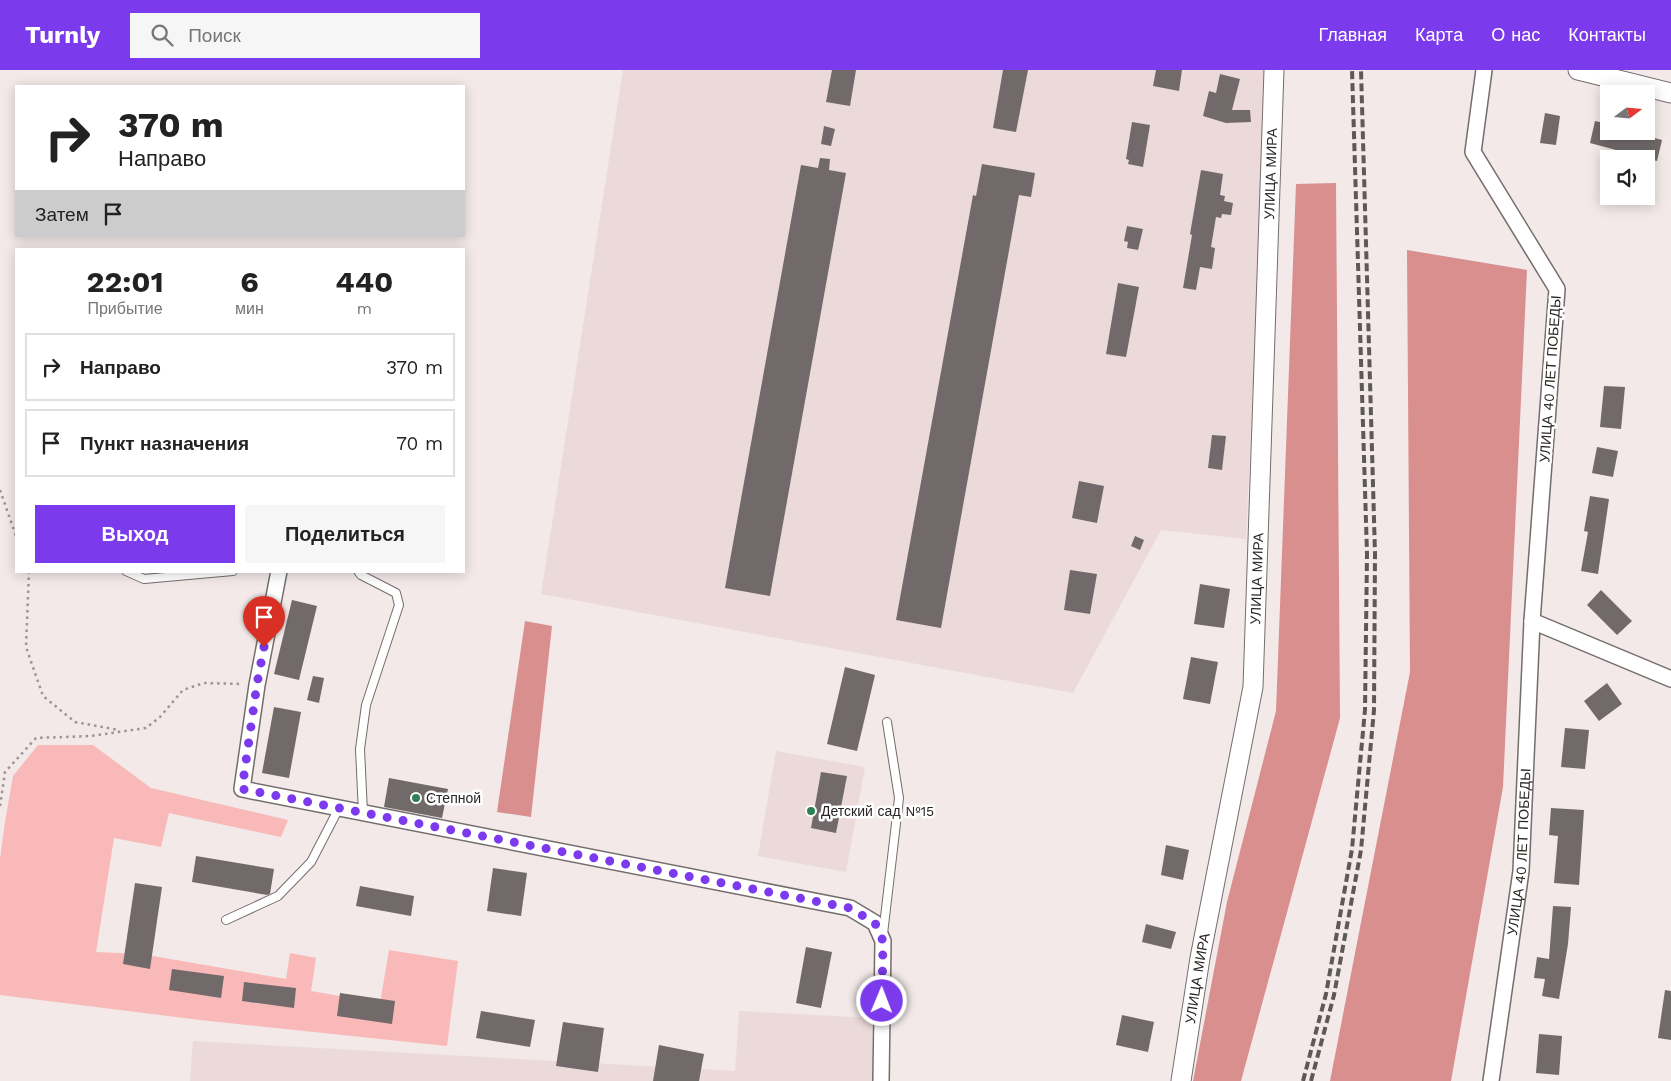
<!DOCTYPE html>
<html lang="ru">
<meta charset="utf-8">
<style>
body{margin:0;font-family:"Work Sans",sans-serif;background:#f6f6f6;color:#222;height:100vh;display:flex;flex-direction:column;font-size:19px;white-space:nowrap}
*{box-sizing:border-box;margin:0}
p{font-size:16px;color:#767676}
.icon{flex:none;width:28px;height:28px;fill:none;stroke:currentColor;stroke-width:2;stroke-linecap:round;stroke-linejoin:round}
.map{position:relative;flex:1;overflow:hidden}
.drawer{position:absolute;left:15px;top:178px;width:450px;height:325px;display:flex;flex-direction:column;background:#fff;border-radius:0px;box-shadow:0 2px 12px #0003}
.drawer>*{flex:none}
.banner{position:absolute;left:15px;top:15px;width:450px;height:152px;border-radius:0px;box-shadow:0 2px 12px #0003;background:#fff;color:#222;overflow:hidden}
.needle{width:32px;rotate:74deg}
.fabs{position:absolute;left:1600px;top:15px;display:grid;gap:10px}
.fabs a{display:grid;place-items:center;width:55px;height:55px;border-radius:0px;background:#fff;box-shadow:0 2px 12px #0003;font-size:25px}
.pin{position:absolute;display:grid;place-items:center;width:42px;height:42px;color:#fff;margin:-51px -21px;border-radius:50% 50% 50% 0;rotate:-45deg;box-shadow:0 0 5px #0007}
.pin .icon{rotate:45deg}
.me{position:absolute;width:55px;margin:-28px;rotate:1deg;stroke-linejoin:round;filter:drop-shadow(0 0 4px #0008)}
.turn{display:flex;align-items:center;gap:18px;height:105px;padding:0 20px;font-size:22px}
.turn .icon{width:65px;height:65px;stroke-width:2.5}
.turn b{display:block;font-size:35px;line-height:42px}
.then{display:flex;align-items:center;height:48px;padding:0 20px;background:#0003;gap:10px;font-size:19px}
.eta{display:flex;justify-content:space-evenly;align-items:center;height:85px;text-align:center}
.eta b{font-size:30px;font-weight:700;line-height:35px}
.cta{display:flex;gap:10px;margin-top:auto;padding:10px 20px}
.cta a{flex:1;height:58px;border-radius:0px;background:#7c3aed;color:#fff;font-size:20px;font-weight:700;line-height:58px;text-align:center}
.cta a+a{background:#f6f6f6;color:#222}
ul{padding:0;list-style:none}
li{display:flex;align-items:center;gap:15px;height:68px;margin:0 10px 8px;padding:0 10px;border:2px solid #e0e0e0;border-radius:0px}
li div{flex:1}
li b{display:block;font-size:19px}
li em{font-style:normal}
header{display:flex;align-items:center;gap:30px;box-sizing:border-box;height:70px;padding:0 25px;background:#7c3aed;color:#fff}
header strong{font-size:24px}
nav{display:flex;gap:28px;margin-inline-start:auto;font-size:18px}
.search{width:350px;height:45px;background:#f6f6f6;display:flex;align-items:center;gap:12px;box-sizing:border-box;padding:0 18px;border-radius:0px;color:#767676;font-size:19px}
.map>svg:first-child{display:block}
.built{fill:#ecdada}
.green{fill:#f8b9b8}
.forest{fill:#d98f8e}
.building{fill:#726a6a}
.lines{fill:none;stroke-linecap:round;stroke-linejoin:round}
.service-casing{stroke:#756d6d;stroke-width:10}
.minor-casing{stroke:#756d6d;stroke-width:18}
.tertiary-casing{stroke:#756d6d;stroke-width:21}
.path{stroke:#9c9594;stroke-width:2.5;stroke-dasharray:2.5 4;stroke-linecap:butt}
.service{stroke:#fff;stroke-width:8}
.minor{stroke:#fff;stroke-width:15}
.tertiary{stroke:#fff;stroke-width:19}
.rail{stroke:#5e5858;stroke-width:4;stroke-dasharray:8 4;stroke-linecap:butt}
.route{stroke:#7c3aed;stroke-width:9;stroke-dasharray:0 16.2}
.poi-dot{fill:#2c8053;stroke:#fff;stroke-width:2}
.labels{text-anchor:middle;stroke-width:5;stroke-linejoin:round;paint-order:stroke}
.street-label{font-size:14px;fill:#292525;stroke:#fff}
.poi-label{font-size:14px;fill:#292525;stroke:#fff;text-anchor:start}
</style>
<header>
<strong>Turnly</strong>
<div class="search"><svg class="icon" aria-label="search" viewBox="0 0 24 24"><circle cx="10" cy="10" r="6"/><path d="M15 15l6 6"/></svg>Поиск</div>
<nav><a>Главная</a><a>Карта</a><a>О нас</a><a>Контакты</a></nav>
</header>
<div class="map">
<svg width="1671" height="1011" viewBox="0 0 1671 1011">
<rect width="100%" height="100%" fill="#f2e9e8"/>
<g class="built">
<path d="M623,0H1267L1246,469L1161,460L1073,623L541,524Z"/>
<path d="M776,681L865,697L846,802L758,786Z"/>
<path d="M739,941L872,948V1011H190L193,971L735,1001Z"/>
</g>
<path class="green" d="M38,675H93L151,718L288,750L281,767L169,743L161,777L114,768L96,882L141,884L286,909L290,883L316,888L311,921L380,933L389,880L458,891L447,976L200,950L0,925V789L5,752L13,706Z"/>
<g class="forest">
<path d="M1336,113L1340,648L1241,1011H1193L1227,832L1276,641L1296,114Z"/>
<path d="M1407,180L1527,200L1503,717L1451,1011H1330L1410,602Z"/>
<path d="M525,551L552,556L531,747L497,742Z"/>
</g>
<g class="building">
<path d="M832,0H856L850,36L826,32Z"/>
<path d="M1003,0H1028L1016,62L993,58Z"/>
<path d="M1156,0H1182L1179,21L1153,16Z"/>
<path d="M1220,4L1240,9L1232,40H1250L1251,52L1226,53L1203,46L1209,21L1216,23Z"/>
<path d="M1545,43L1560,46L1556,75L1540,73Z"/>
<path d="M1595,51L1609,54V61H1629L1662,70L1657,91L1590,73Z"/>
<path d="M1132,52L1150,55L1143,97L1128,94L1129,90L1126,89Z"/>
<path d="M824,56L835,59L831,76L821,74Z"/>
<path d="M820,88L830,89L829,100L846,103L770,526L725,518L801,95L818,98Z"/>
<path d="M982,94L1035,103L1031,127L1019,125L941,558L896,550L973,125L976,126Z"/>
<path d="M1201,100L1223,104L1220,125L1225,126L1224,131L1233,133L1231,145L1222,144L1221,148L1216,147L1211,177L1215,178L1212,199L1200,197L1196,220L1183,218L1192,165L1190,164Z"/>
<path d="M1127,156L1143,159L1138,180L1127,178L1128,172L1124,171Z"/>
<path d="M1118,213L1139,217L1126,287L1106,284Z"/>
<path d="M1604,316L1625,317L1621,359L1600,357Z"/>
<path d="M1212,365L1226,366L1222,400L1208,398Z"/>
<path d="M1597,377L1618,381L1613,407L1592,403Z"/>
<path d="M1079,411L1104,416L1097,453L1072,448Z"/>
<path d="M1590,426L1609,429L1598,504L1581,501L1588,462L1584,461Z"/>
<path d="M1135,466L1144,470L1140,480L1131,476Z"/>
<path d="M1070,500L1097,504L1090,544L1064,540Z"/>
<path d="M1200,514L1230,519L1224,558L1194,554Z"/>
<path d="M1601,520L1632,551L1617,565L1587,535Z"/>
<path d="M292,530L317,536L299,610L274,604Z"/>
<path d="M1191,587L1218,592L1210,634L1183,629Z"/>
<path d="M845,597L875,605L857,681L827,674Z"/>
<path d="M313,606L324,608L319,633L307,630Z"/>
<path d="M1607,613L1622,634L1599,651L1584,631Z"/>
<path d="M274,637L301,642L289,708L262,703Z"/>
<path d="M1565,658L1589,660L1585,699L1561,697Z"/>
<path d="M821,702L847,706L836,763L811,758Z"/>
<path d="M389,708L448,719L442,748L384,737Z"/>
<path d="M1551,738L1584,740L1579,815L1554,813L1558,766L1549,765Z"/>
<path d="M1166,775L1189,780L1183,810L1161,805Z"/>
<path d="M196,786L274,799L270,824L267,825L192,812Z"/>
<path d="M493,798L527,803L521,846L487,841Z"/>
<path d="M135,813L162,817L150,899L123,894Z"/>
<path d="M360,816L414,826L411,846L356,836Z"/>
<path d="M1553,836L1571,837L1568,874L1559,929L1542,926L1545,909L1534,908L1537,887L1549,889Z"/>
<path d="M1146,854L1176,862L1171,879L1142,872Z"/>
<path d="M806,877L832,882L821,938L796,933Z"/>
<path d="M172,899L224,906L221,928L169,920Z"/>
<path d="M244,912L296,918L294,938L242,931Z"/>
<path d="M1665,920L1671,921V970L1658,968Z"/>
<path d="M340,923L395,931L392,954L337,946Z"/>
<path d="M481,941L535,950L530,977L476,968Z"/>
<path d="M1122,945L1154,952L1148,982L1116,975Z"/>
<path d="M563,952L604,958L598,1002L556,996Z"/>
<path d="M1539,964L1562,966L1559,1005L1536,1003Z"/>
<path d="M659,975L704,984L699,1011H653Z"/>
</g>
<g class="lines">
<defs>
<g id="service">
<path d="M126,501L144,509L233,501"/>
<path d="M358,501L361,505L396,523L399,535L366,635L360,679L363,743"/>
<path d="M226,850L278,826L311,792L339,738"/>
<path d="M883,864L899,728L887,652"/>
</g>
<g id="minor">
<path d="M1484,0L1473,82L1557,219L1532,551L1671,609"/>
<path d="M279,501L257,615L242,719L850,838L875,853L883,871L881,1011"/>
<path id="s1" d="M1491,1011L1521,801L1532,551"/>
</g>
<g id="tertiary">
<path d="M1578,0L1671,23"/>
<path id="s2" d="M1181,1011L1200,888L1253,617L1274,0"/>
</g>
</defs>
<use href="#service" class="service-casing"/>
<use href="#minor" class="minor-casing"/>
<use href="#tertiary" class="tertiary-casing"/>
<g class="path">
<path d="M0,420L16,466"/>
<path d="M29,501L26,577L43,626L75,652L119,660"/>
<path d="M0,736L5,702L36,668L91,666L146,658L160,647L183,620L204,613L243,614"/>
</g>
<use href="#service" class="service"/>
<use href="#minor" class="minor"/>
<use href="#tertiary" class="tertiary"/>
<g class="rail">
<path d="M1303,1011L1326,924L1352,779L1365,640L1367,484L1352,0"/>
<path d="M1311,1011L1334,925L1361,780L1374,640L1375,484L1361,0"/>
</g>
</g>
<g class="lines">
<path class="route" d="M264,577L257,614L242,719L850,838L875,853L883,871L882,931"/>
</g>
<g class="poi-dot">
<circle cx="416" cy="728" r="5"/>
<circle cx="811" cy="741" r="5"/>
</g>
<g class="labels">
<g class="street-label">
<text dy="5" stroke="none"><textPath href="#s2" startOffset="914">УЛИЦА МИРА</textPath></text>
<text transform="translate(1550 309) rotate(-86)" y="5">УЛИЦА 40 ЛЕТ ПОБЕДЫ</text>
<text dy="5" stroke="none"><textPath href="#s2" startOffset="509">УЛИЦА МИРА</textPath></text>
<text dy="5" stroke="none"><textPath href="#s1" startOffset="231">УЛИЦА 40 ЛЕТ ПОБЕДЫ</textPath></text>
<text dy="5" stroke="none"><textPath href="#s2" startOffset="104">УЛИЦА МИРА</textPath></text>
</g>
<g class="poi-label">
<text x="426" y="733">Степной</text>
<text x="821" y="746">Детский сад №15</text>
</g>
</g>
</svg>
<div class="fabs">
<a><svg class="needle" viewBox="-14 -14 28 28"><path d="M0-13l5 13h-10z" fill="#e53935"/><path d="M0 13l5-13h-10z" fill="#767676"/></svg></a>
<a><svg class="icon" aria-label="sound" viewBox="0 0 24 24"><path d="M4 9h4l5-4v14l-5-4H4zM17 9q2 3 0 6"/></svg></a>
</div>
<div class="pin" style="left:264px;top:577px;background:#d93025"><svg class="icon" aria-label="arrive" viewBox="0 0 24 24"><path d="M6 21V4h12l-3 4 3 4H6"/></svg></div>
<svg class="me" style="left:882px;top:931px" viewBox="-20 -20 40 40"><circle r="17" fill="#7c3aed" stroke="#fff" stroke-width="3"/><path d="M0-11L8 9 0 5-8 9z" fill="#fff"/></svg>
<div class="banner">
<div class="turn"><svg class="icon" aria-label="right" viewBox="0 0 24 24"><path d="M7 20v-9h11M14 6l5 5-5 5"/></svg><div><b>370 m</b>Направо</div></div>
<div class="then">Затем<svg class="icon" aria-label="arrive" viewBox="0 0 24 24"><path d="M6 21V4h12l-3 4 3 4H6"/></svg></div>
</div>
<section class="drawer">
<div class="eta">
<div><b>22:01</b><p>Прибытие</p></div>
<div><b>6</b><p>мин</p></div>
<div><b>440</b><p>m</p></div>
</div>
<ul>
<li><svg class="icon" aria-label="right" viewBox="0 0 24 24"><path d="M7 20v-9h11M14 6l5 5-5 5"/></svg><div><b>Направо</b></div><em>370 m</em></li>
<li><svg class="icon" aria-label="arrive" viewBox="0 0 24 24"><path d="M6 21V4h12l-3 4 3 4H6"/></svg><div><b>Пункт назначения</b></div><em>70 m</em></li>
</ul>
<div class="cta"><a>Выход</a><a>Поделиться</a></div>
</section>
</div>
